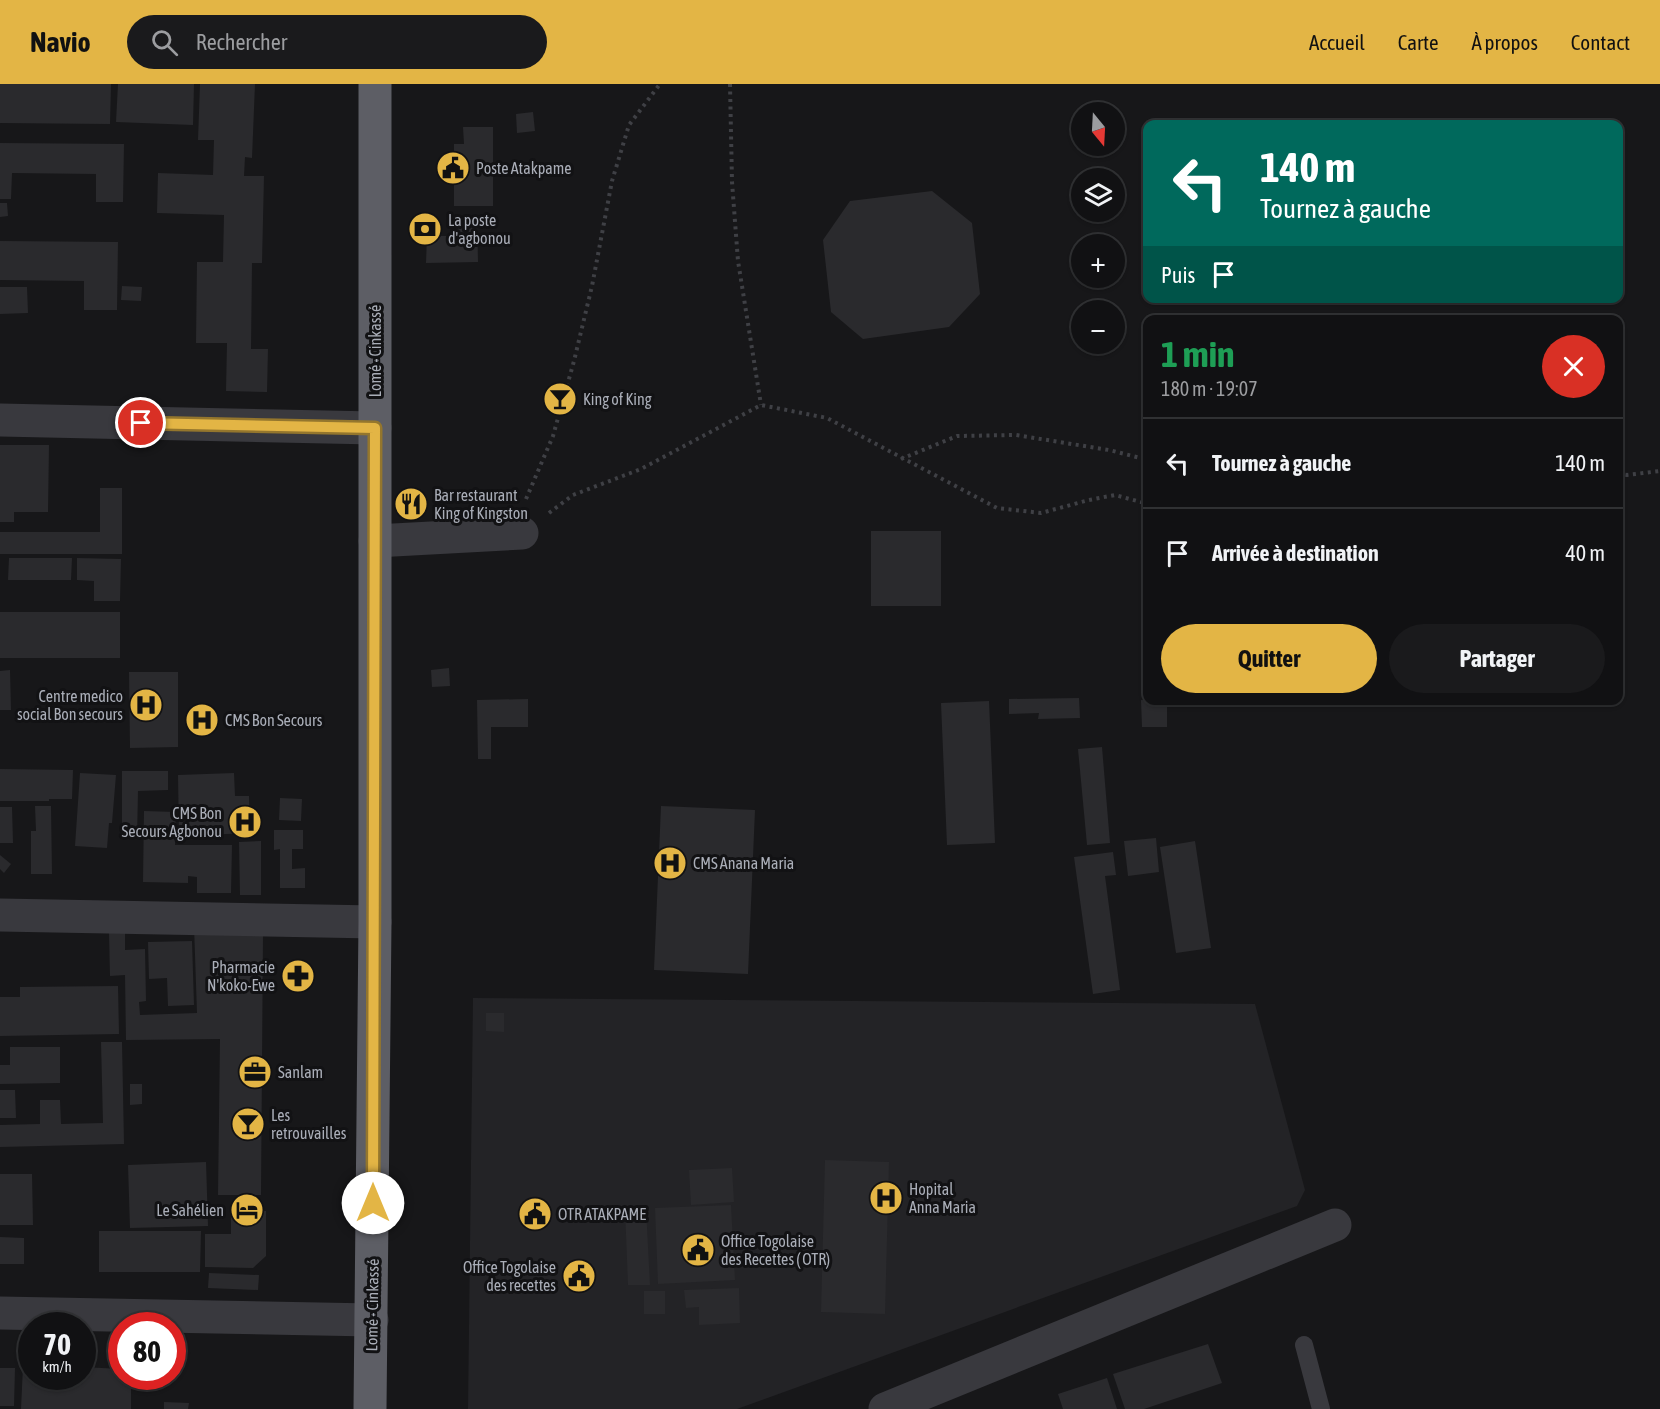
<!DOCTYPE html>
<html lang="fr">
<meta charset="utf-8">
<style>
body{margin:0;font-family:"Asap Condensed",sans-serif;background:#1a1a1c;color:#f1f3f6;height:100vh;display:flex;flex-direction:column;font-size:22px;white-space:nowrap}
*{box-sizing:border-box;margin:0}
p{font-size:20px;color:#9c9da0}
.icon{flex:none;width:33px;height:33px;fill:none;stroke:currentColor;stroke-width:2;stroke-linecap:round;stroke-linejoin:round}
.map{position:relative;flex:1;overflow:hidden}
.drawer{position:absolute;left:1143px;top:231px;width:480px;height:390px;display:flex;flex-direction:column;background:#111113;border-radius:12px;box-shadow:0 2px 4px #0004,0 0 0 2px #303133}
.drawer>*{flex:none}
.guide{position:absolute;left:1143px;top:36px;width:480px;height:183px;border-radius:12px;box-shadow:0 2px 4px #0004,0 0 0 2px #303133;background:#00695c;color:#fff;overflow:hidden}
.needle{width:39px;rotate:162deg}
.tools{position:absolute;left:1071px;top:18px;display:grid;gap:12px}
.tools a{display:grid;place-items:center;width:54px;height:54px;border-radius:50%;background:#111113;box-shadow:0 2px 4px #0004,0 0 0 2px #303133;font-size:30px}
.speed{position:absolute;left:18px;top:1228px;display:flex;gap:12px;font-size:30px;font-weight:700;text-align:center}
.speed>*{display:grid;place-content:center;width:78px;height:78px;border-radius:50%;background:#111113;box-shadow:0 2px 4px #0004,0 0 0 2px #303133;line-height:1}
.speed small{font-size:15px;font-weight:400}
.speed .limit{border:9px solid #d22;background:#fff;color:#111}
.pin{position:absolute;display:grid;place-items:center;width:51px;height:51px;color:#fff;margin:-26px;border:3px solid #fff;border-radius:50%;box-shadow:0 2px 6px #0007}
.me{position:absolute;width:66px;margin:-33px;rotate:0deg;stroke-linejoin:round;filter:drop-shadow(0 0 4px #0008)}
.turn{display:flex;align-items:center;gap:21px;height:126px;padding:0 18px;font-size:27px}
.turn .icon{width:78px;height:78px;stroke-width:2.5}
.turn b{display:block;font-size:42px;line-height:51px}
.then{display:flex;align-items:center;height:57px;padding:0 18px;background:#0003;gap:12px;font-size:22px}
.round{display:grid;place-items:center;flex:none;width:63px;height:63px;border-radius:32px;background:#1a1a1c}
.summary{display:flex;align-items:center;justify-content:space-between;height:102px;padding:0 18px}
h1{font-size:36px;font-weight:700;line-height:45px;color:#1e9e55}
.action{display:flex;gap:12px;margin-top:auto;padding:12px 18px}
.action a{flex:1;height:69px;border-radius:36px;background:#e3b545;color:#111;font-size:24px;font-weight:700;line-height:69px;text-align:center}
.action a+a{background:#1a1a1c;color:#f1f3f6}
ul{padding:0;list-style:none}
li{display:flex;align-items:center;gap:18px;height:90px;padding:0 18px;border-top:2px solid #303133}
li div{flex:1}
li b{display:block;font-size:22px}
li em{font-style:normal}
header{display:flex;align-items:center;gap:36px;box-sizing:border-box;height:84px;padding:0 30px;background:#e3b545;color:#111}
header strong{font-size:28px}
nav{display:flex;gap:33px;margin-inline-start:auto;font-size:21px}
.search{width:420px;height:54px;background:#1a1a1c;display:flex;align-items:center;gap:15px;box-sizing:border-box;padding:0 21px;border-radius:33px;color:#9c9da0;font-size:22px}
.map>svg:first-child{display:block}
.built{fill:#232326}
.building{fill:#2a2a2d}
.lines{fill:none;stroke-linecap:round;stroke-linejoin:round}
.path{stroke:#3f4045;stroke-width:4;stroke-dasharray:3 4.5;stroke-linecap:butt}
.service{stroke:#39393e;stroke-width:18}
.minor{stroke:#39393e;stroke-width:33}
.trunk{stroke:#5d5e65;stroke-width:33}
.route-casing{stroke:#94762d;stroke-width:15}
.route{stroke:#e3b545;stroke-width:10}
.labels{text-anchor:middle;stroke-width:6;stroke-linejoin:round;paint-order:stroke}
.poi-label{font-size:16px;fill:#aaaeb8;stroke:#121214;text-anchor:start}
.street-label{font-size:16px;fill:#aaaeb8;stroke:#121214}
</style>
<header>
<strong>Navio</strong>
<div class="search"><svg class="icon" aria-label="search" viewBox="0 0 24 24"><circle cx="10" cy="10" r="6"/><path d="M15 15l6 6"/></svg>Rechercher</div>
<nav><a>Accueil</a><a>Carte</a><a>À propos</a><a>Contact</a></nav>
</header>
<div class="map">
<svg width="1660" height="1325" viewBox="0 0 1660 1325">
<rect width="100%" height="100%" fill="#171719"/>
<path class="built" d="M473,914L1255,920L1305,1106L1297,1122L737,1325H468Z"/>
<g class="building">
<path d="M0,0H111L110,40L0,39Z"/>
<path d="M118,0H194L193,41L116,38Z"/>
<path d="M200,0H255L252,74L245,73L244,92H264L262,179H252L251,265H268L267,308L226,307L227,259H196L197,178H223L224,131L157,129L158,89L213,91L214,56H198Z"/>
<path d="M533,28L535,47L517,49L516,30Z"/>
<path d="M463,43H493V122H454V60H464Z"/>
<path d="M0,59L124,60L123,118H96V90L12,89L11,115H0Z"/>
<path d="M932,107L972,139L980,210L949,243L863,255L831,228L823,156L850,117Z"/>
<path d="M0,119H7L8,132L0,133Z"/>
<path d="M477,134L478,178L426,179L427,152H451V135Z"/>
<path d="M0,157L118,158L117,226H84V197L0,196Z"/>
<path d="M122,202L142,203L141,217L121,216Z"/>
<path d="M0,203H27L28,229L0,230Z"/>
<path d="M0,361H49L48,428H14V438H0Z"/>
<path d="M100,404H122V470H0V448H100Z"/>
<rect x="871" y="447" width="70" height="75"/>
<path d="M9,474H72L71,496H8Z"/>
<path d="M77,474L121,475L120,517H94V497L77,496Z"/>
<rect x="0" y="528" width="120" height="46"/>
<path d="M449,584L450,602L432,603L431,586Z"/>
<path d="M10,586L11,626H0V587Z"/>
<path d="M129,588H178V663L130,664Z"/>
<path d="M1079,614L1080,634L1038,635L1039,629L1009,630V615Z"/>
<path d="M528,615V643H491V675H478L477,616Z"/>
<path d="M1141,616H1167V643H1142Z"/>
<path d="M989,617L995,759L947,761L941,619Z"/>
<path d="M1102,663L1110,759L1087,761L1078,665Z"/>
<path d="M0,685L73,686L72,715H49V717H0Z"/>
<path d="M122,687H168V706L138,707L137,754L122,753Z"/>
<path d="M80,689L116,691L112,739H109L107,764L75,762Z"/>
<path d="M234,689L235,712H249L250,749L179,752L178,691Z"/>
<path d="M280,714L302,715L301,737L279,736Z"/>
<path d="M35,722H51L52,790H31V747H36Z"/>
<path d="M661,722L755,726L748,890L654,886Z"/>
<path d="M0,723H12L13,759H0Z"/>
<path d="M144,727L176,728L175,761H232L231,809H197V793L188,792V799L143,798Z"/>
<path d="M274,746H303V765H292V785L305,784V804H280V765L274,766Z"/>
<path d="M1156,754L1159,788L1128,792L1124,757Z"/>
<path d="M261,757V811H240L239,758Z"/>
<path d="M1195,757L1211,864L1176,869L1160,763Z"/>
<path d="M1113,768L1116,791L1105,792L1120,906L1093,910L1074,773Z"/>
<path d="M0,771L11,780L4,789L0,785Z"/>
<path d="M194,842L263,850L261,1111H218L220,955L126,956L125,891L110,892L109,849L125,848V866L145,865L146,917L139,918L140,931L197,929Z"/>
<path d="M192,857L194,921L168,922L167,894L149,895L148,858Z"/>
<path d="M118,902L119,950L0,952V913H20V903Z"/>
<path d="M486,929H504V948L486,947Z"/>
<path d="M101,958H122L124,1060L0,1063V1041L40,1040V1016H60L61,1040L103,1039Z"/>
<path d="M10,963H60V999L0,1000V981H10Z"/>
<path d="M130,1000H142V1020L130,1021Z"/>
<path d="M0,1006H15L16,1034H0Z"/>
<path d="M825,1076L889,1078L885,1230L821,1228Z"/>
<path d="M206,1078L208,1142L130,1144L128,1081Z"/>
<path d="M732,1084L734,1118L691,1121L689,1086Z"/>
<path d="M0,1090H32L33,1141H0Z"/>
<path d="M731,1121L735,1196L658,1200L655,1124Z"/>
<path d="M646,1124L650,1201H628L625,1125Z"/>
<path d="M231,1127H266V1172L253,1184L205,1183V1150H231Z"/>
<path d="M99,1147H201L200,1188H99Z"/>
<path d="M0,1153L24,1154V1180H0Z"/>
<path d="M209,1189L259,1191L258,1206L208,1204Z"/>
<path d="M739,1204L740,1239L699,1241V1223L686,1224L684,1206Z"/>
<rect x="644" y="1207" width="21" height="23"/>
<path d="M1208,1260L1222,1299L1144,1325H1125L1113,1290Z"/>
<path d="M23,1282H32V1293H82V1283L122,1285V1293H131V1325H21Z"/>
<path d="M0,1284H15L14,1322H0Z"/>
<path d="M1107,1294L1117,1325H1063L1058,1310Z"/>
<path d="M164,1318L189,1319L188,1325H164Z"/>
</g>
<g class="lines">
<g class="path">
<path d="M730,0L732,98L738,177L761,321"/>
<path d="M901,375L957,352L1016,351L1109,366L1148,376"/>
<path d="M1618,390L1627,391L1660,387"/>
<path d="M526,415L553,352L574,277L592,202L612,97L629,41L660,0"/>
<path d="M1142,419L1148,406"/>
<path d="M549,429L573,411L641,385L761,321L827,334L997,424L1041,429L1089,416L1115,411L1148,420"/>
</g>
<path class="service" d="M1304,1261L1321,1325"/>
<g class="minor">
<path d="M0,336L375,344"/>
<path d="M375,457L522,449"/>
<path d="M0,831L375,838"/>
<path d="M0,1229L372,1236"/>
<path d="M885,1325L1335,1141"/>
</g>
<path class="trunk" d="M370,1325L375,838V0"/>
</g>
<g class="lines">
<defs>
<path id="route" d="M141,339L375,344L373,1119"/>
</defs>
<use href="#route" class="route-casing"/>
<use href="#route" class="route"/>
</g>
<defs>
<symbol id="civic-disc" viewBox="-11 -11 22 22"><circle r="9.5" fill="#e3b545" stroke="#121214"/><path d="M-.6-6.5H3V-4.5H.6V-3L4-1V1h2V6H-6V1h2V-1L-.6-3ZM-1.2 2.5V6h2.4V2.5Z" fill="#111"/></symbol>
<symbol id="bank-disc" viewBox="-11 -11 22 22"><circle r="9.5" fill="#e3b545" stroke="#121214"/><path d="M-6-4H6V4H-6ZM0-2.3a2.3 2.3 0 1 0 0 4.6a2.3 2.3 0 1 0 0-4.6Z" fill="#111"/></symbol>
<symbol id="bar-disc" viewBox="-11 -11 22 22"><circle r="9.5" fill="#e3b545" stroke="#121214"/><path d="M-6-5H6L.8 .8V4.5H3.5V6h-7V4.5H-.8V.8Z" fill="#111"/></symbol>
<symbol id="restaurant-disc" viewBox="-11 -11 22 22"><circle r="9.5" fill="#e3b545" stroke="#121214"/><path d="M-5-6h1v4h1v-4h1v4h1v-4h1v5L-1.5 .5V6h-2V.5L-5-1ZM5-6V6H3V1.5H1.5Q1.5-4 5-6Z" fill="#111"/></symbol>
<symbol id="hospital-disc" viewBox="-11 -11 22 22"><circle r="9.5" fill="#e3b545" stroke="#121214"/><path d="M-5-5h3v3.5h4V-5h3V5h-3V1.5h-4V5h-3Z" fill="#111"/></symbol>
<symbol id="pharmacy-disc" viewBox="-11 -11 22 22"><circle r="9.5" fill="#e3b545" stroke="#121214"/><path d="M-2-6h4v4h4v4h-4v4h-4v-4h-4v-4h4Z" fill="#111"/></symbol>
<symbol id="office-disc" viewBox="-11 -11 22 22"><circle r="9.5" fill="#e3b545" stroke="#121214"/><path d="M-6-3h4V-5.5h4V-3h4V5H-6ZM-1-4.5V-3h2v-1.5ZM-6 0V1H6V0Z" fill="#111"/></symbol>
<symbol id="hotel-disc" viewBox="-11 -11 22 22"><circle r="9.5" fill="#e3b545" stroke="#121214"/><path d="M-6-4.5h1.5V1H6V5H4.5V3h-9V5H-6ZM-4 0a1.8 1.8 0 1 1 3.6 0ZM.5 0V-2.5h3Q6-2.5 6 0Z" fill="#111"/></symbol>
</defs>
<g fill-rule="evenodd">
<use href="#civic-disc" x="434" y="65" width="38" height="38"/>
<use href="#bank-disc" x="406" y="126" width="38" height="38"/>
<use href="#bar-disc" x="541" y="296" width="38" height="38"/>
<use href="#restaurant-disc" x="392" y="401" width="38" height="38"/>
<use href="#hospital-disc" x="127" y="602" width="38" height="38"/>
<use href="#hospital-disc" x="183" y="617" width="38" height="38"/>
<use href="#hospital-disc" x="226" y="719" width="38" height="38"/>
<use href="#hospital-disc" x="651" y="760" width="38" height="38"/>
<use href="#pharmacy-disc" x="279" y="873" width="38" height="38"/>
<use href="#office-disc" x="236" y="969" width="38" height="38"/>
<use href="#bar-disc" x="229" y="1021" width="38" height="38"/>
<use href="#hospital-disc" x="867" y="1095" width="38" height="38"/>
<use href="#hotel-disc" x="228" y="1107" width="38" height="38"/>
<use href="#civic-disc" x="516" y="1111" width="38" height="38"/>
<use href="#civic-disc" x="679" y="1147" width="38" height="38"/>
<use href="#civic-disc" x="560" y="1173" width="38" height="38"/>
</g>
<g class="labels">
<g class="poi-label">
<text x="476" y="90">Poste Atakpame</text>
<text x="448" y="142">La poste<tspan x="448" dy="18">d'agbonou</tspan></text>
<text x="583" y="321">King of King</text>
<text x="434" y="417">Bar restaurant<tspan x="434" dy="18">King of Kingston</tspan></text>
<text x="123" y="618" text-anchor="end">Centre medico<tspan x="123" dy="18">social Bon secours</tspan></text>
<text x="225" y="642">CMS Bon Secours</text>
<text x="222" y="735" text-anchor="end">CMS Bon<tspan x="222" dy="18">Secours Agbonou</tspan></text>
<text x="693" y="785">CMS Anana Maria</text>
<text x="275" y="889" text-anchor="end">Pharmacie<tspan x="275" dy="18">N'koko-Ewe</tspan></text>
<text x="278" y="994">Sanlam</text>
<text x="271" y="1037">Les<tspan x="271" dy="18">retrouvailles</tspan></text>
<text x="909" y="1111">Hopital<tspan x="909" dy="18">Anna Maria</tspan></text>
<text x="224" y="1132" text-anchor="end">Le Sahélien</text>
<text x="558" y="1136">OTR ATAKPAME</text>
<text x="721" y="1163">Office Togolaise<tspan x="721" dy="18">des Recettes ( OTR)</tspan></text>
<text x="556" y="1189" text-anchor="end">Office Togolaise<tspan x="556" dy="18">des recettes</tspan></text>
</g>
<g class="street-label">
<text transform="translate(375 267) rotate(-90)" y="6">Lomé - Cinkassé</text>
<text transform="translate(372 1221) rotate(-89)" y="6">Lomé - Cinkassé</text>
</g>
</g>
</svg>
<div class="tools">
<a><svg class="needle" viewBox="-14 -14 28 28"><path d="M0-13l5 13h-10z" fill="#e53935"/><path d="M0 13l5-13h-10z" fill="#9c9da0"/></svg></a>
<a><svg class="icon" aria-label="layers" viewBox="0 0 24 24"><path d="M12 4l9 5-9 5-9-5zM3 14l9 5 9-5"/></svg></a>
<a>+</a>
<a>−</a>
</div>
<div class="speed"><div>70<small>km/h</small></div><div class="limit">80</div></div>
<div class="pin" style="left:141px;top:339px;background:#d93025"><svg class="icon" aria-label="arrive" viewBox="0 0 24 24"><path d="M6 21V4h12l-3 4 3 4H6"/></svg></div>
<svg class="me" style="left:373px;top:1119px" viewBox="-20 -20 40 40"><circle r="19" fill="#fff"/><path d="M0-13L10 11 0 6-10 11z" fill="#e3b545"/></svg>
<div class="guide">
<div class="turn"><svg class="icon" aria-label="left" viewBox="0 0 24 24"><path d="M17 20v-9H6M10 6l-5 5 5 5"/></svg><div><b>140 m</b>Tournez à gauche</div></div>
<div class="then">Puis<svg class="icon" aria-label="arrive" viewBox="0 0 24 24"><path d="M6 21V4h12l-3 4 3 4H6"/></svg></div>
</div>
<section class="drawer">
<div class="summary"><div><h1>1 min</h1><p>180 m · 19:07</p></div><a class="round" style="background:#d93025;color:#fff"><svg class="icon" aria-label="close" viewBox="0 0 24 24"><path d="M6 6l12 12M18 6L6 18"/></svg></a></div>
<ul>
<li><svg class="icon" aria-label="left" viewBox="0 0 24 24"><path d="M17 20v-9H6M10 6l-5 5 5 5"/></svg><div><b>Tournez à gauche</b></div><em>140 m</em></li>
<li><svg class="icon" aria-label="arrive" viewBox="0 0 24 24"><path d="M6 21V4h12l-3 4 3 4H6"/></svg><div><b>Arrivée à destination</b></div><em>40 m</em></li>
</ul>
<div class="action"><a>Quitter</a><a>Partager</a></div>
</section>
</div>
